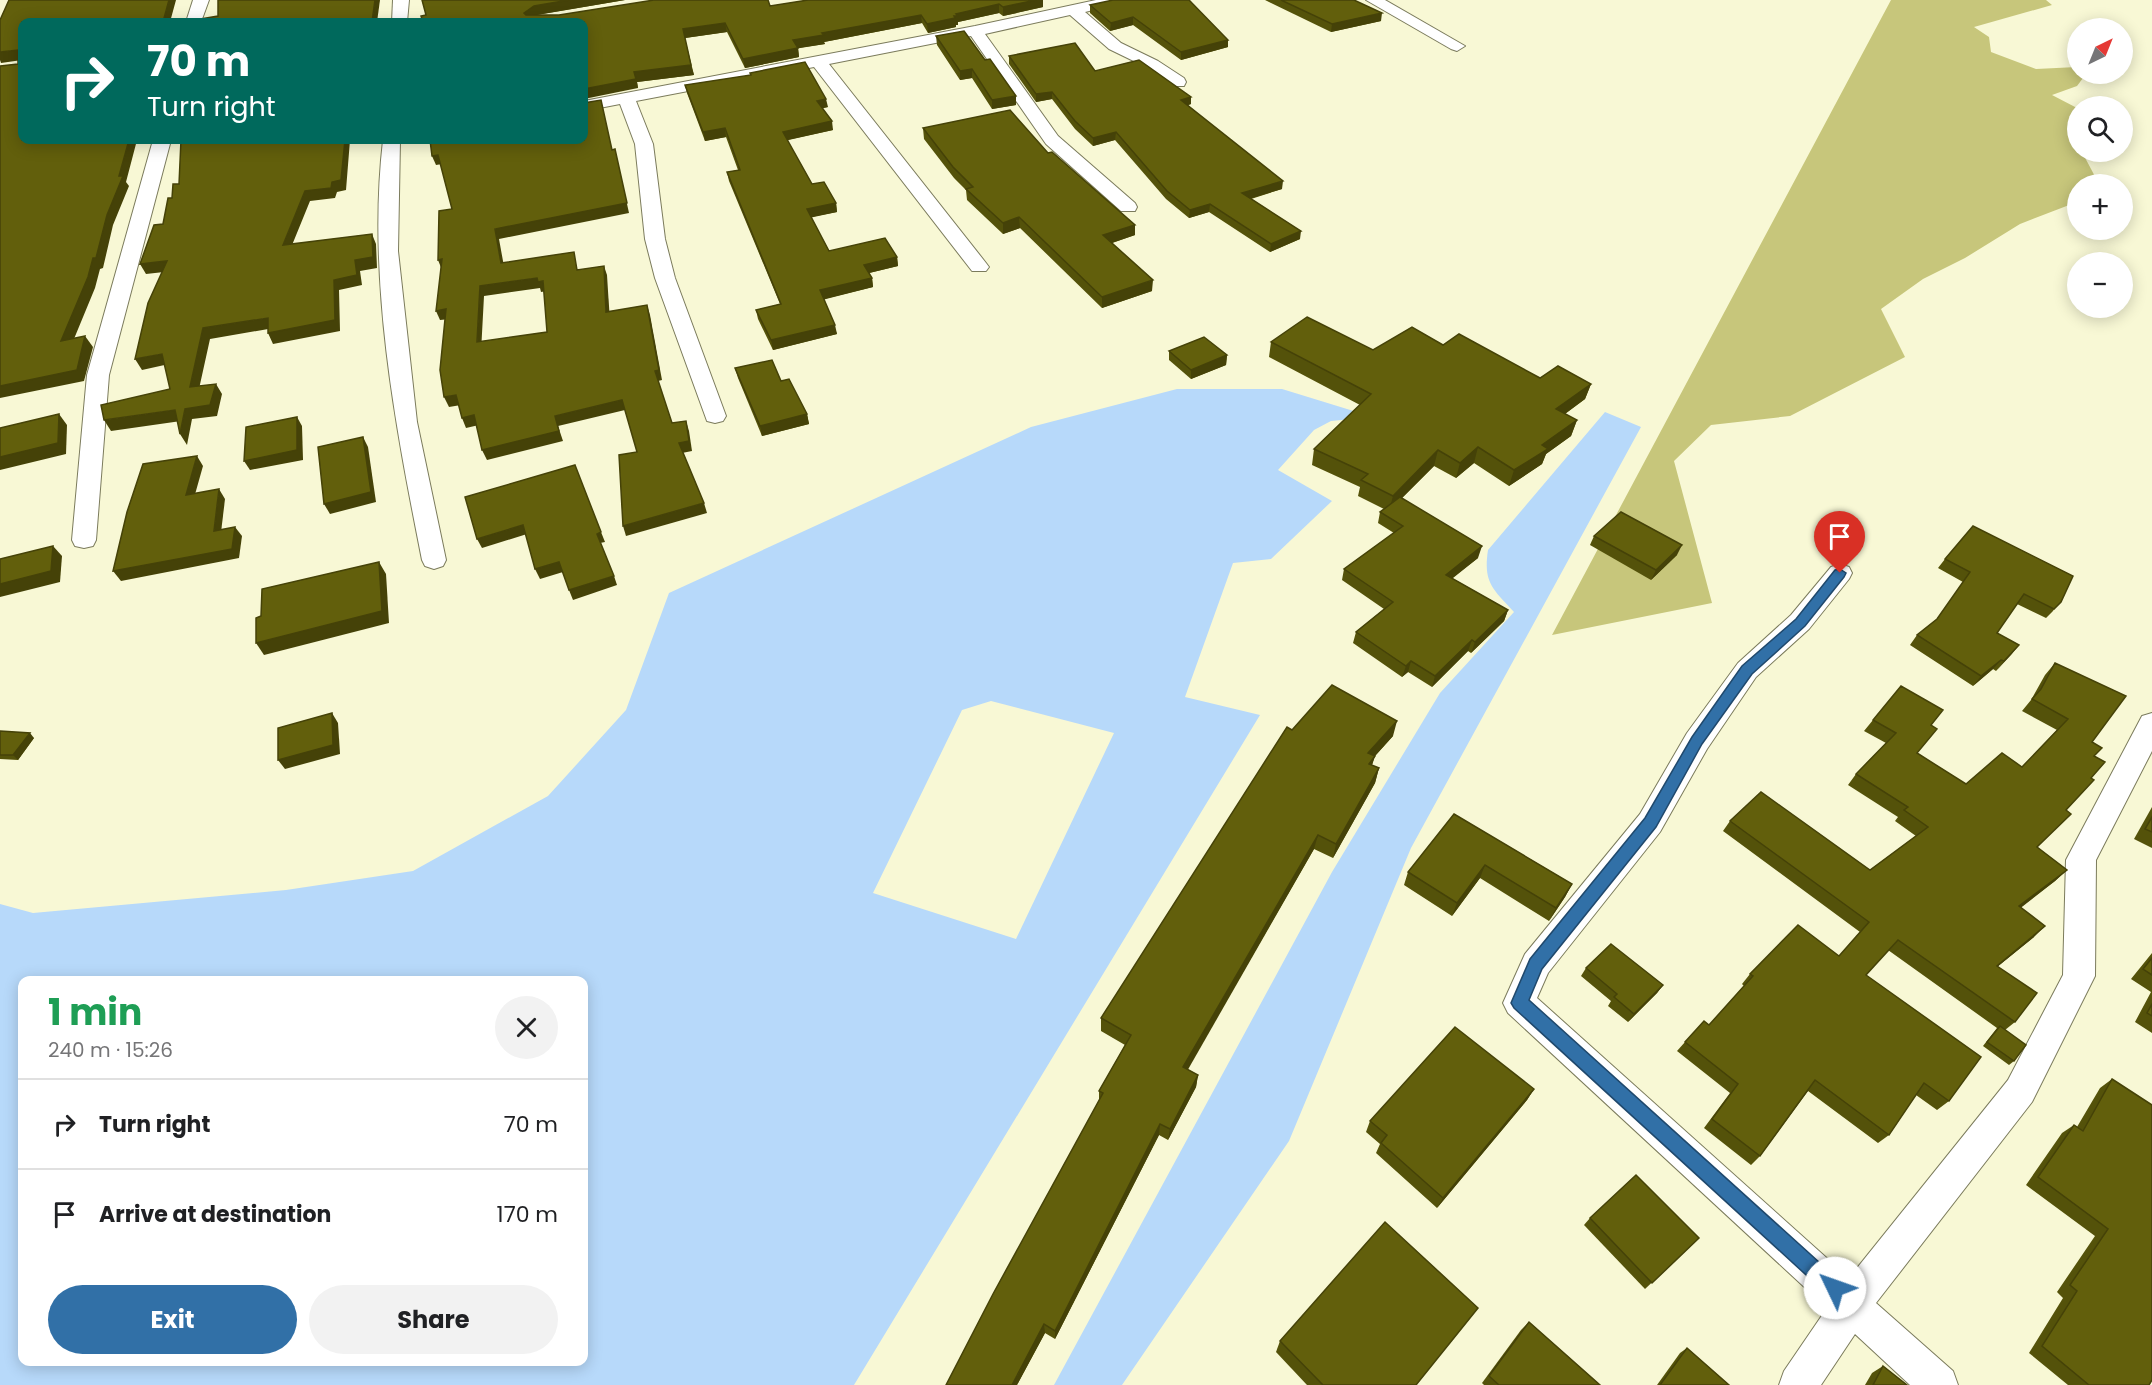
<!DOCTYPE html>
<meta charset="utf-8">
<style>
body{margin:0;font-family:Poppins,sans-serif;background:#f2f2f2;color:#202124;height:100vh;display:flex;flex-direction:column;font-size:22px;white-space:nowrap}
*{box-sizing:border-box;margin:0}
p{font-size:20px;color:#757577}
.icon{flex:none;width:33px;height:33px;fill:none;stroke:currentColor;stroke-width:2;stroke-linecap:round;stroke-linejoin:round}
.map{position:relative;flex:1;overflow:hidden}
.side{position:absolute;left:18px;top:976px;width:570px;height:390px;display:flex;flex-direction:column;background:#fff;border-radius:12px;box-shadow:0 3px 15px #0003}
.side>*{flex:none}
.hud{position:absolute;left:18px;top:18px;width:570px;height:126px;border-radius:12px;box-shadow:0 3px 15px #0003;background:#00695c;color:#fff;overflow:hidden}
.needle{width:39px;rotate:43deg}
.fabs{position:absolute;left:2067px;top:18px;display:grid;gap:12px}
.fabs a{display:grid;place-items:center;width:66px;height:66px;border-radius:50%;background:#fff;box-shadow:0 3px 15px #0003;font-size:30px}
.pin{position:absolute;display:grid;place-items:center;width:51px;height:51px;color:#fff;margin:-62px -26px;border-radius:50% 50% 50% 0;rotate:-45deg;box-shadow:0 0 6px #0007}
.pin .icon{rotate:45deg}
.me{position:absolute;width:66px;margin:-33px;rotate:312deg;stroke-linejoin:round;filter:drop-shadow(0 0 4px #0008)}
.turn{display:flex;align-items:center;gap:21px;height:126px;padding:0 30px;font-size:27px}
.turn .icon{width:78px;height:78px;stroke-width:2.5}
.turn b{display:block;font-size:42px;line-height:51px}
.round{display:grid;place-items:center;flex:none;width:63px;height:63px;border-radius:32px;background:#f2f2f2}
.summary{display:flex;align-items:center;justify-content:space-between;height:102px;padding:0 30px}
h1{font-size:36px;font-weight:700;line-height:45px;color:#1e9e55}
.action{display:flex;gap:12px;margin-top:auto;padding:12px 30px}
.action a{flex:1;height:69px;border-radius:36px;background:#3170a7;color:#fff;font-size:24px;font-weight:700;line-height:69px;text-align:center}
.action a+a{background:#f2f2f2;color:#202124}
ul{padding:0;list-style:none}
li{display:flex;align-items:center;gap:18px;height:90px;padding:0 30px;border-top:2px solid #e0e0e0}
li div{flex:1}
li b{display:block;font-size:22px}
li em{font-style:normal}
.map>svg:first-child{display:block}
.forest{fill:#c7c67b}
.water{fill:#b7d9fa;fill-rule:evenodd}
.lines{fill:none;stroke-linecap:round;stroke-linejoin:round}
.street-casing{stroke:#7b7b5c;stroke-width:2}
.street{fill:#fff;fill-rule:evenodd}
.wall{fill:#54520a}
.shaded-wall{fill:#454208}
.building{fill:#625f0c;stroke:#454208;stroke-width:1.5;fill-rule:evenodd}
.route{fill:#3170a7;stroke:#20496d;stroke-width:1.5}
</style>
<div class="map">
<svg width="2152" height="1385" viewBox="0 0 2152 1385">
<rect width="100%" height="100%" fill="#f8f8d5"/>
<path class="forest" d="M1891,0H2046L2052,5L1974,27L1989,37L1991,52L2036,69L2077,67L2078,74H2086L2077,86L2052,95L2077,108L2078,152H2082L2099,184H2078L2077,202L2020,224L1965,258L1923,279L1881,309L1905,357L1790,416L1711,425L1674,461L1712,603L1552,635Z"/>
<g class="water">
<path d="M1177,389H1282L1373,417L1331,421L1314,430L1278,470L1332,501L1271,559L1233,563L1185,697L1260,715L854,1385H0V904L33,913L286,890L413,871L548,796L626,710L669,593L1031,427ZM991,701L1114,733L1016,939L873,893L962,710ZM22,981H584V1362H22Z"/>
<path d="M1605,412L1641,427L1411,848L1289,1141L1122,1385H1054L1332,872L1440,693L1514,612C1493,589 1483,583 1488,550Z"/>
</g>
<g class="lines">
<defs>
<g id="street">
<path d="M193,0H209L201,22H186Z"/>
<path d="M393,0H409L407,22H392Z"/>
<path d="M1096,0H1125L1122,3L1085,12L1121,43L1158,61L1184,78L1186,82L1184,86H1172L1146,67L1109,49L1070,15L985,34L1058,136L1135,203L1137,207L1135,211H1121L1046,144L971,36L829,64L986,263L989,267L986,271H972L814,67L636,101L653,144L665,239L675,278L726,416L723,421L715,423L707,421L655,278L645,239L635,144L620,104L584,111V101L975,26Z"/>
<path d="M1366,0H1385L1465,46L1457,51L1451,49Z"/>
<path d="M153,140H171L109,375L96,540L93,546L84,548L75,546L72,540L87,375Z"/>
<path d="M383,140H400L398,251L417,422L446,560L443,566L434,569L425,566L422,560C395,424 367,279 383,140Z"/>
<path d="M1840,564L1849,567L1852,573L1849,579L1809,629L1756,677L1707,749L1660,832L1548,973L1537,998L1849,1278L2008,1080L2063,975L2066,860L2142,716L2152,713V751L2096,860L2095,976L2032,1102L1876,1303L1953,1371L1958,1385H1910L1855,1334L1821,1385H1779L1784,1371L1827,1308L1508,1013L1503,1003L1525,954L1640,814L1687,733L1738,663L1791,615L1831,567Z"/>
</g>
</defs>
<use href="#street" class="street-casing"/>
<use href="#street" class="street"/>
</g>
<g class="wall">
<path d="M422,0H625L536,15H559L770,6L808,0H1043V7L1003,16L999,13L958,22V25H956V27L928,33L922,23L824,42L825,44L798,48L799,57L745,68L727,32L685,38L694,75L637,82L638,88L426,15Z"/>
<path d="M1265,0H1354L1381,21L1331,32Z"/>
<path d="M1090,5L1228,40V47L1181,60L1133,25L1110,31L1090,13Z"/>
<path d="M936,36L985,60L1016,105L992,109L972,78L960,80L937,45Z"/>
<path d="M1009,56L1095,71L1191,97V104L1188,105L1282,189L1251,199L1300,239L1270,252L1209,212L1189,218L1166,199L1115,140L1093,146L1075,129L1052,99L1036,102L1009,64Z"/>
<path d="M750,73L828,107L823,108L833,130L787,140L812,184L836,203L837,212L811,217L829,251L897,257L898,266L869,273L872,278L873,287L824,299L837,334L773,350L758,319L756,310L780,304L729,181L727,172L738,170L726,137L705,141L687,93L685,85L750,76Z"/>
<path d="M923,128L1048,153L1135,225V235L1112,243L1152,291L1102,308L1020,228L1003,234L967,200L966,190L954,178L924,139Z"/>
<path d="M1271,342L1373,350L1443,345L1540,378L1591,384L1585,399L1565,414L1577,420L1571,436L1546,454L1542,464L1509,486L1474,463L1456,478L1434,466L1402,498L1478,558L1452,578L1508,610L1504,621L1471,653L1468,651L1432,687L1408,672L1402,677L1353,643L1356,632L1384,609L1342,580L1344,569L1394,533L1378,523L1380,512L1384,509L1358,496L1360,487L1312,465L1314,449L1360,405L1269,357Z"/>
<path d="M1169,351L1227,355L1226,365L1191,379L1169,360Z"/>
<path d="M735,368L781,381L807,414L809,424L762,436L738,378Z"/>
<path d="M1594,536L1677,555L1651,580L1590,545Z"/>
<path d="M1945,559L2073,576L2053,611L2046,618L2017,604L1997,633L2019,645L1996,671L1993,669L1973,686L1910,645L1917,635L1937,619L1963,582L1938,568Z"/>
<path d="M2055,663L2092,742L2094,756L2091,778L2037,847L2067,870L2055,881L2021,907L2034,937L1998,966L2015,1022L2005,1030L2014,1061L2009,1065L1983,1046L1997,1028L1888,950L1866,975L1949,1101L1937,1110L1916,1095L1889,1135L1878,1143L1808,1091L1760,1156L1751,1165L1704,1128L1730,1093L1677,1051L1685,1042L1709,1025L1744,986L1742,984L1750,974L1839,956L1860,932L1723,831L1730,821L1870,870L1916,836L1895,821L1898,817L1848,785L1856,774L1886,743L1864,731L1873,720L1931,725L1917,753L1966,784L2022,767L2057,730L2022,711L2031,700L2045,675Z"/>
<path d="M1292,730L1393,736L1375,756L1372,765L1379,768L1375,783L1333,858L1314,849L1187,1069L1198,1075L1196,1087L1168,1140L1159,1135L1055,1339L1045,1333L1017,1385L1099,1102V1091L1125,1045L1101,1031V1018Z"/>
<path d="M0,731L34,738L18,760L0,759Z"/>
<path d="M2152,807V848L2134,839Z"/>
<path d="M1454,814L1572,884L1565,897L1549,921L1480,878L1452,916L1404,885L1408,872Z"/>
<path d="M2152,953V1033L2135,1022L2151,992L2131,979Z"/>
<path d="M1586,968L1663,985L1657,993L1628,1022L1608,1006L1611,1001L1581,976Z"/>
<path d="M2112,1079L2149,1385H2068L2029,1353L2063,1298L2057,1292L2095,1236L2026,1185L2062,1133L2074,1125L2077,1127L2100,1088Z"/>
<path d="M1534,1089L1527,1100L1437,1208L1376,1153L1380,1144L1366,1132L1370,1121Z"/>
<path d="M1590,1218L1699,1238L1645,1289L1584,1225Z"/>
<path d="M1529,1322L1600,1385H1484L1482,1383L1521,1330Z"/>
<path d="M1280,1341L1416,1385H1307L1276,1352Z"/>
<path d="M1687,1348L1729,1385H1657L1680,1353Z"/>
<path d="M1883,1366L1907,1385H1865L1872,1373Z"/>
</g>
<g class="shaded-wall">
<path d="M169,0H176L170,22H163Z"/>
<path d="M375,0H380L377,22H372Z"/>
<path d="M569,0H625L537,15L527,22L524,13L534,6Z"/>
<path d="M1036,0H1043V7L1003,16V7Z"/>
<path d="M999,4V13L958,22V25H956V27L928,33L927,24L954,16L956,14Z"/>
<path d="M1382,13L1381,21L1331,32L1332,24Z"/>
<path d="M921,15L922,23L824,42L825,44L794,49L793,40L822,33Z"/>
<path d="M1133,17V25L1110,31L1111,23Z"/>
<path d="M725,23L727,32L685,38L683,29Z"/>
<path d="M1228,40V47L1181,60V52Z"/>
<path d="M798,48L799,57L745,68L743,59Z"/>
<path d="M18,50L22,60L1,63L0,60V52Z"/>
<path d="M691,65L694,75L637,82L638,88L584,99V89L634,72Z"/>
<path d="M972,69V78L960,80V71Z"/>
<path d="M1052,92V99L1036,102V94Z"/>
<path d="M1016,96V105L992,109V100Z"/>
<path d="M1191,97V104L1180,108L1181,100Z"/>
<path d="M826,99L828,107L819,109L817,101Z"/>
<path d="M832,121L833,130L784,141L783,132Z"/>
<path d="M725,128L726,137L705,141L703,132Z"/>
<path d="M1116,132L1115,140L1093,146V138Z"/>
<path d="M129,140H137L126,182L129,186L113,225L103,268L100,269L95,288L69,351L61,341L107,215L119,176Z"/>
<path d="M345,140H350L346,190L337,192L335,198L310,201L288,255L283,245L305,191Z"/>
<path d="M615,149L629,213L499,239L505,272L501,263L495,229Z"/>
<path d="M438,155L442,164L436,165L432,156Z"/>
<path d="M1283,181L1282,189L1242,201V193Z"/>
<path d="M836,203L837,212L809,218L807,209Z"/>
<path d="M1210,204L1209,212L1189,218L1190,210Z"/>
<path d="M1019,217L1020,228L1003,234V223Z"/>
<path d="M1135,225V235L1103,246V235Z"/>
<path d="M1301,231L1300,239L1270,252L1271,244Z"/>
<path d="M372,234L376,244L377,268L360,271L362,285L339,290L340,331L273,344L268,333L334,280L355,260Z"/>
<path d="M897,257L898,266L865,274L864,265Z"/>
<path d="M442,259V270L438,260Z"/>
<path d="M167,261L173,271L146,274L140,264Z"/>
<path d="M604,266L607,275L610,322L606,312Z"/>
<path d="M537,278L543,281L547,291L541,292L540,288L484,296L481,352L477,342L480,286Z"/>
<path d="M872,278L873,287L822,300L820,290Z"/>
<path d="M1153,280L1152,291L1102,308V297Z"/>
<path d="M647,305L650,315L662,380L658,381L655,371Z"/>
<path d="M446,309L450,319L440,320L436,311Z"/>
<path d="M268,318L274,328L210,339L197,398L190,387L203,328Z"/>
<path d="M835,325L837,334L773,350L771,340Z"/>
<path d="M85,336L93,347L84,381L0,398V386Z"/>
<path d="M162,354L169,364L142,370L135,359Z"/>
<path d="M1227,355L1226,365L1191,379V370Z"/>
<path d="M216,384L222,394L217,416L192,419L187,445L180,434L185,409Z"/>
<path d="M1591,384L1585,399L1551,424L1556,409Z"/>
<path d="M456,395L461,405L449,407L444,397Z"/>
<path d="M622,400L625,410L558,426L563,441L487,460L482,450L555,416Z"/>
<path d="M175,410L181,421L111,431L104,420Z"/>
<path d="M59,414L67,425L66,454L0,470V457Z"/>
<path d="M807,414L809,424L762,436L760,426Z"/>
<path d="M474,415L479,425L466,428L462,418Z"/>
<path d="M297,417L302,426L303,460L250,470L244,461Z"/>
<path d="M1577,420L1571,436L1546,454L1542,464L1509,486L1514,470L1542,445Z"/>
<path d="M686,421L689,431L692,451L682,453L679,443Z"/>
<path d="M363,437L368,447L376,502L330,514L324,504Z"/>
<path d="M1478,447L1474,463L1456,478L1460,463Z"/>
<path d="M1438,450L1434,466L1389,511L1393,496Z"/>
<path d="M197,456L203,466L192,505L186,495Z"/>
<path d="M219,489L225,499L220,541L214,531Z"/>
<path d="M704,503L707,513L626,536L623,526Z"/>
<path d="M523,525L527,534L482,548L477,539Z"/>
<path d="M235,527L242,536L239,558L121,581L113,571Z"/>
<path d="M601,532L605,542L600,543L597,534Z"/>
<path d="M1682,545L1677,555L1651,580L1656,570Z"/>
<path d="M53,546L62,556L60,582L0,597V584Z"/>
<path d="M1482,546L1478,558L1443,586L1446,575Z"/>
<path d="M379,562L386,574L389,623L264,655L256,643Z"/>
<path d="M559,562L563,572L540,579L535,569Z"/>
<path d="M614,576L617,585L573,600L569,590Z"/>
<path d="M1508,610L1504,621L1471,653L1475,642Z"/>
<path d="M1472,640L1468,651L1432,687L1435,676Z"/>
<path d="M2019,645L2011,655L1996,671L2004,661Z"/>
<path d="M2001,660L1993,669L1973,686L1981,676Z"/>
<path d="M1411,661L1408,672L1402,677L1406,666Z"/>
<path d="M332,713L338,723L340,754L285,769L278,760Z"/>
<path d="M1397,721L1393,736L1375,756L1370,771L1368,753Z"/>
<path d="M30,733L34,738L18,760L13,755Z"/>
<path d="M1379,768L1375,783L1333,858L1336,844Z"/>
<path d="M1318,835L1314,849L1182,1080L1183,1067Z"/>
<path d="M1485,865L1480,878L1452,916L1457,903Z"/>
<path d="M2067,870L2055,881L2009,917L2019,906Z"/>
<path d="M1572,884L1565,897L1549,921L1556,908Z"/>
<path d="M2045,926L2034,937L1986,976L1997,966Z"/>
<path d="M1663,985L1657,993L1628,1022L1634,1014Z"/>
<path d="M1198,1075L1196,1087L1168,1140L1170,1129Z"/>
<path d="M1534,1089L1527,1100L1437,1208L1443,1198Z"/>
<path d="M1160,1124L1159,1135L1055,1339V1331Z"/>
<path d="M1044,1324L1045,1333L1017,1385H1012Z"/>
</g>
<g class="building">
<path d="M9,0H169L163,22H22V140H129L119,176H123L107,215L96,258H93L88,277L61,341L85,336L77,370L0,386V66L18,64V50L0,52V20Z"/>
<path d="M218,0H375L372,22H201V19L218,16Z"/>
<path d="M422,0H569L534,6L524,13L526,15H559L654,0H768L770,6L808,0H1036L1003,7L999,4L956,14L958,16H954L955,18L927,24L921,15L822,33L824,35L793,40L798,48L743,59L725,23L683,29L691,65L634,72L636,79L584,89V22H423L421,16L426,15Z"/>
<path d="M1113,0H1189L1228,40L1181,52L1133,17L1111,23L1090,5Z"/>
<path d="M1281,0H1354L1382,13L1332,24Z"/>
<path d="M964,31L985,60L990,59L1016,96L992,100L972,69L960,71L936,36Z"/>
<path d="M1075,43L1095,71L1139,60L1191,97L1181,100L1283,181L1242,193L1301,231L1271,244L1210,204L1190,210L1167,191L1116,132L1093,138L1075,121L1052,92L1036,94L1009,56Z"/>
<path d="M805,62L826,99L817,101L832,121L783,132L812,184L824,182L836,203L807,209L829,251L885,238L897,257L864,265L872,278L820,290L835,325L771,340L756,310L781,304L727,172L740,170L725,128L703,132L685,85L751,75L750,73Z"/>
<path d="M601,100L612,150L615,149L627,203L495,229L501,263L574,252L577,270L604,266L606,312L647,305L659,370L655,371L672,423L686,421L689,441L679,443L704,503L623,526L619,455L637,452L622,400L555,416L559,431L482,450L474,415L462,418L456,395L444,397L440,370L446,309L436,311L442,259L438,260L439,211L452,209L438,155L432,156L430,140H584V103ZM537,278L538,282L543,281L547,332L477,342L480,286Z"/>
<path d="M1010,110L1048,153L1052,152L1135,225L1103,235L1153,280L1102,297L1019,217L1003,223L966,189L973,187L953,167L923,128Z"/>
<path d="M181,140H345L341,180L332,182L331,188L305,191L283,245L372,234L373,257L355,260L357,275L334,280L335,320L268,333V318L203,328L190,387L216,384L210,405L185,409L180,434L175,410L104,420L101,405L170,389L162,354L135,359L148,303L167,261L140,264L154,225L163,224L168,198H172L173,184H179Z"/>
<path d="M1307,317L1373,350L1412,327L1443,345L1459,334L1540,378L1558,366L1591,384L1556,409L1577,420L1542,445L1548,449L1514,470L1478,447L1460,463L1438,450L1393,496L1361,480L1368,474L1314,449L1371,394L1271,342Z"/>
<path d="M1204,337L1227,355L1191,370L1169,351Z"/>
<path d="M772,360L781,381L789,379L807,414L760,426L735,368Z"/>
<path d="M59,414L58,443L0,457V428Z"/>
<path d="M297,417V450L244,461L246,427Z"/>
<path d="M363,437L371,492L324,504L318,447Z"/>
<path d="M197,456L186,495L219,489L214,531L235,527L232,549L113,571L127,512L143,464Z"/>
<path d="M575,465L601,532L597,534L614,576L569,590L559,562L535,569L523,525L477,539L465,497Z"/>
<path d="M1400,497L1482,546L1446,575L1508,610L1475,642L1472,640L1435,676L1411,661L1406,666L1356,632L1393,602L1344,569L1403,526L1380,512Z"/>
<path d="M1621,512L1682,545L1656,570L1594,536Z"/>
<path d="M1973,526L2073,576L2061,602L2054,609L2024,594L1997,633L2019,645L2004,661L2001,660L1981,676L1917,635L1937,619L1970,572L1945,559Z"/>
<path d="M53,546L51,571L0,584V559Z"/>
<path d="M379,562L382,611L256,643V618L261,616L262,589Z"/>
<path d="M2055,663L2126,696L2092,742L2102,748L2094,756L2105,762L2091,778L2094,780L2066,810L2071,814L2037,847L2067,870L2019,906L2045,926L1997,966L2037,993L2015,1022L1898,940L1866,975L1981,1057L1949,1101L1924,1083L1889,1135L1815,1080L1760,1156L1712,1119L1738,1084L1685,1042L1704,1021L1709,1025L1753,976L1750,974L1798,925L1839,956L1869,922L1730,821L1761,792L1870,870L1928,827L1904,810L1908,807L1856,774L1896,733L1873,720L1901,686L1943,710L1931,725L1937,729L1917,753L1966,784L2002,753L2022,767L2068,719L2032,699L2041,689Z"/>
<path d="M1332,685L1397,721L1368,753L1375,756L1369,764L1379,768L1336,844L1318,835L1183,1067L1198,1075L1170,1129L1160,1124L1055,1331L1044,1324L1012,1385H946L993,1294L1103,1093L1099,1091L1131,1035L1101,1018L1287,727L1292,730Z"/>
<path d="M332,713L333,745L278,760V728Z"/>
<path d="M0,731L30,733L13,755H0Z"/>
<path d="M1454,814L1572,884L1556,908L1485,865L1457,903L1408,872Z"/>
<path d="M2152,817V832L2145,829Z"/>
<path d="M1611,944L1663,985L1634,1014L1614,997L1617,994L1586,968Z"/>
<path d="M2152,958V975L2143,969Z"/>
<path d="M2152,1004V1016L2147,1013Z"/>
<path d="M2000,1026L2026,1045L2014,1061L1987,1042Z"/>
<path d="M1455,1027L1534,1089L1443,1198L1381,1143L1387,1135L1370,1121Z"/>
<path d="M2112,1079L2152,1105V1380L2149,1385H2089L2042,1346L2077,1291L2070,1285L2108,1229L2038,1177L2074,1125L2083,1131Z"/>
<path d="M1636,1175L1699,1238L1652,1283L1590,1218Z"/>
<path d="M1385,1222L1478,1308L1416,1385H1323L1280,1341Z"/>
<path d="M1529,1322L1600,1385H1499L1489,1376Z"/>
<path d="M1687,1348L1729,1385H1660Z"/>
<path d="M1883,1366L1907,1385H1873Z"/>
</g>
<path class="route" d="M1840,569L1846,573L1844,577L1805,626L1752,674L1702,744L1656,827L1542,969L1529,1000L1841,1282L1844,1288L1841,1295L1835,1298L1828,1295L1514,1008L1511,1003L1530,959L1645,818L1692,737L1742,666L1796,619L1835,570Z"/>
</svg>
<div class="fabs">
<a><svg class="needle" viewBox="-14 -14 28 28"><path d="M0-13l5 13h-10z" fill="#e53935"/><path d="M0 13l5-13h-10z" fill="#757577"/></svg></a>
<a><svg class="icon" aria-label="search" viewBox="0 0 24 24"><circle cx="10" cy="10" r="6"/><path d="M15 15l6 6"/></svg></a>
<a>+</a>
<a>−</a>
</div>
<div class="pin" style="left:1840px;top:573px;background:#d93025"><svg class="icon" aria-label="arrive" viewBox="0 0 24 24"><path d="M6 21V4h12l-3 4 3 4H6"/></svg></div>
<svg class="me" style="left:1835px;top:1288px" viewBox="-20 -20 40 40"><circle r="19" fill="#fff"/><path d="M0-13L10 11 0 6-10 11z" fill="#3170a7"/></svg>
<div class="hud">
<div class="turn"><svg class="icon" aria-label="right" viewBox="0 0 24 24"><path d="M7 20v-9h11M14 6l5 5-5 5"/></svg><div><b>70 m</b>Turn right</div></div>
</div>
<section class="side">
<div class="summary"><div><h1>1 min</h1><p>240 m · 15:26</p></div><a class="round"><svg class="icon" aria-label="close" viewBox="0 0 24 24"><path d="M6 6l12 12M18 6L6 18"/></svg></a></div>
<ul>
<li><svg class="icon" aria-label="right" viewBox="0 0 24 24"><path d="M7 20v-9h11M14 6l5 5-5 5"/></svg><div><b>Turn right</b></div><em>70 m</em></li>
<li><svg class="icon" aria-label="arrive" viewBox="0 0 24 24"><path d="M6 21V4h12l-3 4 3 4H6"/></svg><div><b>Arrive at destination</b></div><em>170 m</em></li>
</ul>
<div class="action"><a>Exit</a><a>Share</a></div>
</section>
</div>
